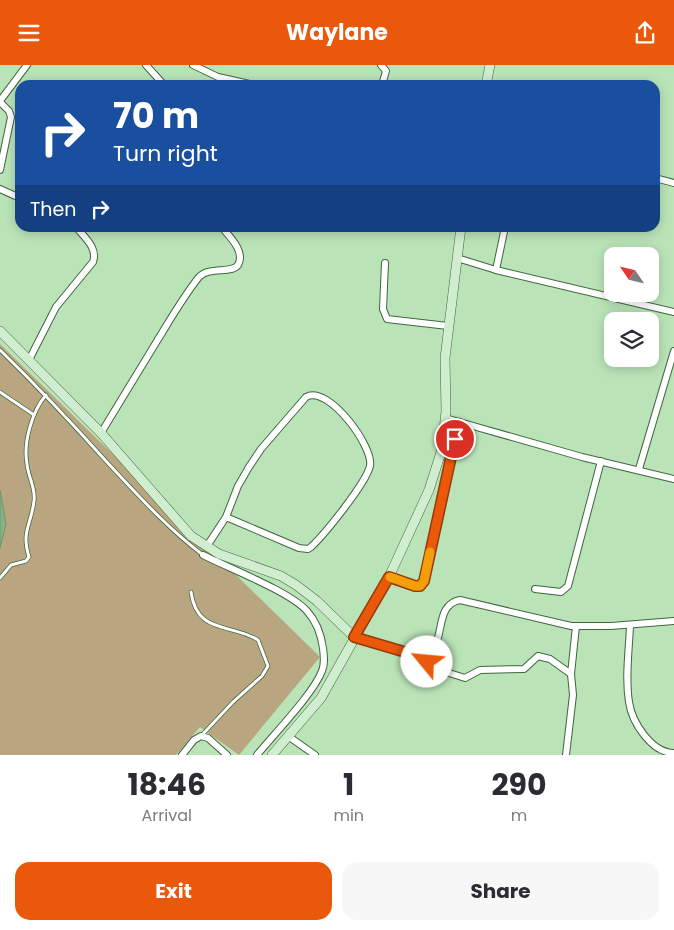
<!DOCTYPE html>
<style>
body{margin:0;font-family:Poppins,sans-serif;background:#f7f7f7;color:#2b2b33;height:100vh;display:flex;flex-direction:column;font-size:19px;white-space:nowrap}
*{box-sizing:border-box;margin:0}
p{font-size:16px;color:#7c7c81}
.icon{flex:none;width:28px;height:28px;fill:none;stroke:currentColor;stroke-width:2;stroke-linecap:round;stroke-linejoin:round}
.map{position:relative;height:690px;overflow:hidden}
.details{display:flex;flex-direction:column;background:#fff;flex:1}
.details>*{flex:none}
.guide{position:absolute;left:15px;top:15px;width:645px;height:152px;border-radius:15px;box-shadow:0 2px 12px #0003;background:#1a4fa0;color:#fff;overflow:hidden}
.needle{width:32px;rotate:305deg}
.fabs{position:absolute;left:604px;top:182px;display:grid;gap:10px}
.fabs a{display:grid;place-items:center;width:55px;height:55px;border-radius:10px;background:#fff;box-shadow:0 2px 12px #0003;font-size:25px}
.pin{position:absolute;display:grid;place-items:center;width:42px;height:42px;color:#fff;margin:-21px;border:2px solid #fff;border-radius:50%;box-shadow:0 1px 5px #0007}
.me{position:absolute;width:55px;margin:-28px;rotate:298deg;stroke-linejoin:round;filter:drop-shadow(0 0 4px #0008)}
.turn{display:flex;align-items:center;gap:18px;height:105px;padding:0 15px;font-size:22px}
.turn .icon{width:65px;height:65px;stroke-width:2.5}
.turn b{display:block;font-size:35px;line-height:42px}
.then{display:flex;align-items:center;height:48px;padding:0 15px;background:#0003;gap:10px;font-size:19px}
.eta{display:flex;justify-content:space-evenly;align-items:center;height:85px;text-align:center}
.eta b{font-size:30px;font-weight:700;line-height:35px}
.primary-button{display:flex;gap:10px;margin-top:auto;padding:10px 15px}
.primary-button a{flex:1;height:58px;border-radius:15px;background:#ea580c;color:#fff;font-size:20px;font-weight:700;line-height:58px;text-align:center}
.primary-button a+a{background:#f7f7f7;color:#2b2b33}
header{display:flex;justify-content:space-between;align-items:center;height:65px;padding:0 15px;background:#ea580c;color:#fff;font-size:22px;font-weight:700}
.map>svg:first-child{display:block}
.green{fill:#b9a57f}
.building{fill:#87b284;stroke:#70966d}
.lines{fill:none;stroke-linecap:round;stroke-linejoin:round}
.lane-casing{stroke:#41663f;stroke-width:4.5}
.street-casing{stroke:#41663f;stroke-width:8}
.secondary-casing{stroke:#41663f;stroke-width:10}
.lane{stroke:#fff;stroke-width:3}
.street{stroke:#fff;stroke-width:6}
.secondary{stroke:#d0edd0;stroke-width:9}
.route-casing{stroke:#983908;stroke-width:12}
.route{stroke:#ea580c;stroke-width:9}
.slow{stroke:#f59e0b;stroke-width:9}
</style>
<header><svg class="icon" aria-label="menu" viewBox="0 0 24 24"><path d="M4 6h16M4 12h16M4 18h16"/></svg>Waylane<svg class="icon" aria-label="share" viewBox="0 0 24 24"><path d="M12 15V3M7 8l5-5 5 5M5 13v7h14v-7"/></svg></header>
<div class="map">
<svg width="674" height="690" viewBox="0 0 674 690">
<rect width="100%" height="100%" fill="#bae4b8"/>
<path class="green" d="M0,279L320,592L239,690L200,662L176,690H0Z"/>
<path class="building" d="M0,425L6,459L0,483Z"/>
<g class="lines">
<defs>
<g id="lane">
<path d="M0,285C36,320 71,357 105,395C136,428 167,463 203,490"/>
<path d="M0,327L34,350"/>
<path d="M0,513L11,500L26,496L29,492C21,466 31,461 34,436C36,423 28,412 27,399C23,378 32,346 46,330"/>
<path d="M191,527C197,570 231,558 258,575L268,601L262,611L233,637L202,670"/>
</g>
<g id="street">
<path d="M146,0L164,20"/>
<path d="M193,0L218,12L254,20"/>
<path d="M381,0L386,6L382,20"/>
<path d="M0,36L27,0"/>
<path d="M0,37L9,46L11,52L0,105"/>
<path d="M655,113L674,118"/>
<path d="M0,124L20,133"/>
<path d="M457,193L496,205L674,247"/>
<path d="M385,198L383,244L387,254L448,261"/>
<path d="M496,205L505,162"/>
<path d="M29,295L56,242L93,197C98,183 85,173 76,162"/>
<path d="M445,353L582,392L674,414"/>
<path d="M101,368C119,338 138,307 157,276C170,255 183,232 199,212C209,201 232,209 238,200C245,188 232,174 225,166"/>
<path d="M639,404L674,286"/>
<path d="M207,481L226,452L238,421L249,402L261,384L306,332C328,319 374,382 370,401C366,418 325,469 311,482L308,484L299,483L226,452"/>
<path d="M203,490C228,503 289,526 307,546C316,556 321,569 323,583C324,591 325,599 322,606C313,629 275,668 257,690"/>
<path d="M389,512L415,521H420L424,517L459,357"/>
<path d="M535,524L561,527L568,521L601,396"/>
<path d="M630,561C629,586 625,612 629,637C632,658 652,688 674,688"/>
<path d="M354,572L405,587L429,589C446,574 434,540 460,535L571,561H611L674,556"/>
<path d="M425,590L430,602L465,613L480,605L524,604L538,591L550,594L571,609L576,561"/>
<path d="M288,671L315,690"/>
<path d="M182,690L194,675L201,671L208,673L227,690"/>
<path d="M566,690L573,630L571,609"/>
</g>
<g id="secondary">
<path d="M486,20L490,0"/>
<path d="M0,266L101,368L191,471L219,489L281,511L296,520L317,536L354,572"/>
<path d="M272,690L321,633L389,512L429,425L442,384L446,346L445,293L461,162"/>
</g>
</defs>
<use href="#lane" class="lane-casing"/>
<use href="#street" class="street-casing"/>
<use href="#secondary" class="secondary-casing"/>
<use href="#lane" class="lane"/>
<use href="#street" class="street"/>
<use href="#secondary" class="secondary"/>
</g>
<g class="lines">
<defs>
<path id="route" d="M427,597L425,590L405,587L354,572L389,512L415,521H420L424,516L455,374"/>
</defs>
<use href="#route" class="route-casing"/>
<use href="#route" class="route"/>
<path class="slow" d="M390,512L415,521H420L424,516L430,487"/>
</g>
</svg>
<div class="fabs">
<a><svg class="needle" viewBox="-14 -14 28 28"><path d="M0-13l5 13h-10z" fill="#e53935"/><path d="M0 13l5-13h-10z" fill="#7c7c81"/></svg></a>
<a><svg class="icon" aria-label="layers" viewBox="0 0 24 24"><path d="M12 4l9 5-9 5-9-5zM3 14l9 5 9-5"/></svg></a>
</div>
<div class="pin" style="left:455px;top:374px;background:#d93025"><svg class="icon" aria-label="arrive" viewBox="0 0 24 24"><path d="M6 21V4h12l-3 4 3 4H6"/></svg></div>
<svg class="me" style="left:427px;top:597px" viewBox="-20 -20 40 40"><circle r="19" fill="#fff"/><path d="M0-13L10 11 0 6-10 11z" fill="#ea580c"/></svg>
<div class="guide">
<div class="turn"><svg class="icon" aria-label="right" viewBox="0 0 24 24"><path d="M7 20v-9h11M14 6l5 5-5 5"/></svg><div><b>70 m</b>Turn right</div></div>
<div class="then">Then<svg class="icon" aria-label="right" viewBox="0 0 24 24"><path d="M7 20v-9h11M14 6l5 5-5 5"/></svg></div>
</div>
</div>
<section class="details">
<div class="eta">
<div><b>18:46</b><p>Arrival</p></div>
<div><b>1</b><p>min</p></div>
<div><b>290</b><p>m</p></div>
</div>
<div class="primary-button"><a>Exit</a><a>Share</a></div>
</section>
